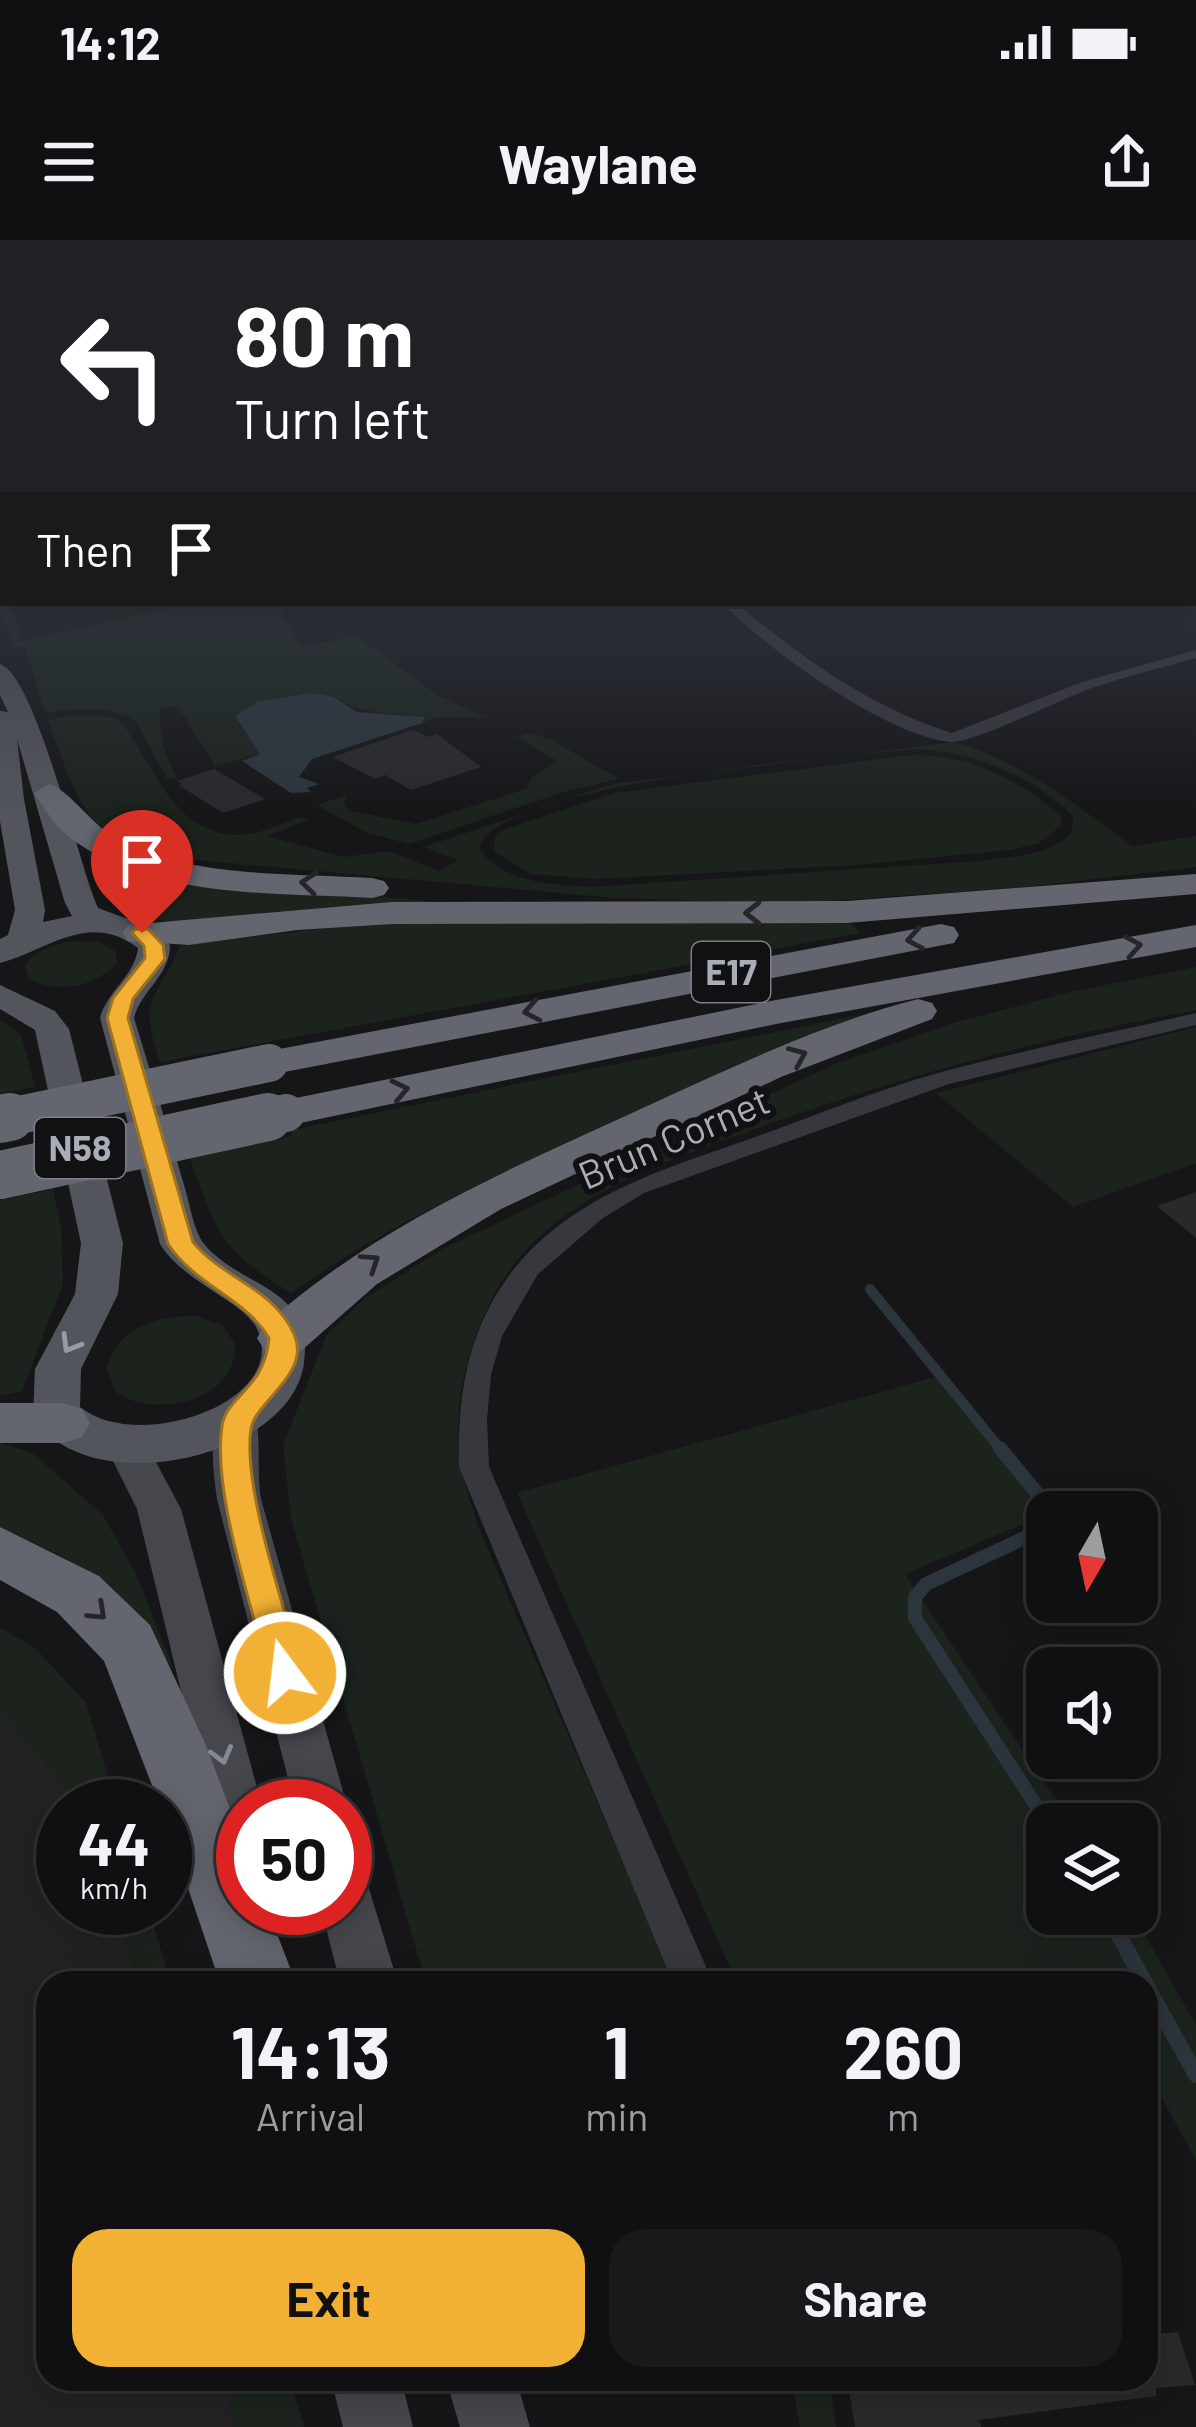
<!DOCTYPE html>
<style>
body{margin:0;font-family:Barlow,sans-serif;background:#19191b;color:#f1f3f6;height:100vh;display:flex;flex-direction:column;font-size:45px;white-space:nowrap}
*{box-sizing:border-box;margin:0}
p{font-size:39px;color:#9c9d9f}
.icon{flex:none;width:66px;height:66px;fill:none;stroke:currentColor;stroke-width:2;stroke-linecap:round;stroke-linejoin:round}
.map{position:relative;flex:1;overflow:hidden}
.drawer{position:absolute;left:36px;top:1731px;width:1122px;height:420px;display:flex;flex-direction:column;background:#101012;border-radius:36px;box-shadow:0 6px 30px #0003,0 0 0 3px #303032}
.drawer>*{flex:none}
.guide{position:absolute;left:0px;top:0px;width:1197px;height:366px;box-shadow:0 6px 30px #0003,0 0 0 3px #303032;background:#202124;color:#fff;overflow:hidden}
.needle{width:78px;rotate:189deg}
.tools{position:absolute;left:1026px;top:1251px;display:grid;gap:24px}
.tools a{display:grid;place-items:center;width:132px;height:132px;border-radius:24px;background:#101012;box-shadow:0 6px 30px #0003,0 0 0 3px #303032;font-size:60px}
.speed{position:absolute;left:36px;top:1539px;display:flex;gap:24px;font-size:60px;font-weight:700;text-align:center}
.speed>*{display:grid;place-content:center;width:156px;height:156px;border-radius:50%;background:#101012;box-shadow:0 6px 30px #0003,0 0 0 3px #303032;line-height:1}
.speed small{font-size:30px;font-weight:400}
.speed .limit{border:18px solid #d22;background:#fff;color:#111}
.pin{position:absolute;display:grid;place-items:center;width:102px;height:102px;color:#fff;margin:-123px -51px;border-radius:50% 50% 50% 0;rotate:-45deg;box-shadow:0 0 12px #0007}
.pin .icon{rotate:45deg}
.me{position:absolute;width:132px;margin:-66px;rotate:345deg;stroke-linejoin:round;filter:drop-shadow(0 0 9px #0008)}
.turn{display:flex;align-items:center;gap:42px;height:252px;padding:0 36px;font-size:54px}
.turn .icon{width:156px;height:156px;stroke-width:2.5}
.turn b{display:block;font-size:84px;line-height:102px}
.then{display:flex;align-items:center;height:114px;padding:0 36px;background:#0003;gap:24px;font-size:45px}
.eta{display:flex;justify-content:space-evenly;align-items:center;height:204px;text-align:center}
.eta b{font-size:72px;font-weight:700;line-height:84px}
.button{display:flex;gap:24px;margin-top:auto;padding:24px 36px}
.button a{flex:1;height:138px;border-radius:36px;background:#f2b134;color:#111;font-size:48px;font-weight:700;line-height:138px;text-align:center}
.button a+a{background:#19191b;color:#f1f3f6}
.status{display:flex;justify-content:space-between;align-items:center;height:84px;padding:0 60px;background:#101012;direction:ltr}
.status svg{height:33px;fill:currentColor}
header{display:flex;justify-content:space-between;align-items:center;height:156px;padding:0 36px;background:#101012;font-size:54px;font-weight:700}
.map>svg:first-child{display:block}
.built{fill:#222225}
.green{fill:#1c231d;fill-rule:evenodd}
.water{fill:#2c353c}
.lines{fill:none;stroke-linecap:round;stroke-linejoin:round}
.stream-far2{stroke:#2c353c;stroke-width:10}
.stream-far1{stroke:#2c353c;stroke-width:14}
.stream{stroke:#2c353c;stroke-width:16}
.building{fill:#29292c}
.minor{fill:#37383d;fill-rule:evenodd}
.secondary{fill:#45474d;fill-rule:evenodd}
.primary{fill:#53555c;fill-rule:evenodd}
.motorway{fill:#63666e;fill-rule:evenodd}
.motorway-bridge-far1{stroke:#63666e;stroke-width:38}
.motorway-bridge{stroke:#63666e;stroke-width:48}
.oneway{stroke:#26262a}
.oneway2{stroke:#979ba6}
.oneway3{stroke:#858993}
.route{fill:#f2b134;stroke:#9d7322;stroke-width:3}
.labels{text-anchor:middle;stroke-width:12;stroke-linejoin:round;paint-order:stroke}
.shield{fill:#111113;stroke:#7b7e86;stroke-width:3}
.shield-label{font-size:36px;font-weight:bold;fill:#a8adb8}
.street-label{font-size:39px;fill:#a8adb8;stroke:#111113}
</style>
<div class="status"><b>14:12</b><svg viewBox="0 0 49 12"><path d="M0 12V9h3v3zM5 12V6h3v6zM10 12V3h3v9zM15 12V0h3v12zM26 1h20v11H26zM47 4h2v5h-2z"/></svg></div>
<header><svg class="icon" aria-label="menu" viewBox="0 0 24 24"><path d="M4 6h16M4 12h16M4 18h16"/></svg>Waylane<svg class="icon" aria-label="share" viewBox="0 0 24 24"><path d="M12 15V3M7 8l5-5 5 5M5 13v7h14v-7"/></svg></header>
<div class="map">
<svg width="1196" height="2187" viewBox="0 0 1196 2187">
<rect width="100%" height="100%" fill="#161618"/>
<path class="built" d="M0,1469L80,1566H63V1668H116L138,1743H48V2139H225L235,2187H0Z"/>
<g class="green">
<path d="M0,328L3,363H11L23,401L190,363H278L300,407L356,396L439,456L486,477H439L422,483L425,478C388,471 367,477 334,457L238,482L261,514L215,526L177,465L159,470L163,507L177,538L168,540L135,480C109,465 74,469 45,473L25,407H14L0,371Z"/>
<path d="M70,475L113,477L122,483C155,526 172,593 237,595C256,596 282,583 300,577L308,580L267,596L344,617L388,611L439,631L458,620L424,607L612,544L955,502C1021,521 1077,565 1132,606L1196,596V627L1025,647L826,661H722L614,658L153,616C79,592 73,546 48,480ZM920,509C975,514 1033,535 1073,576L1072,591C1052,617 1010,616 980,621L590,647C549,644 507,644 479,609C492,543 852,514 920,509Z"/>
<path d="M530,493L552,500L619,539L567,551L409,604L367,593L317,565L347,555L344,564L351,571L416,584L526,549L531,538L557,521L517,497Z"/>
<path d="M911,515C966,513 1020,540 1061,576L1062,585L1039,603L1010,610L856,625L594,639L531,634L494,612L495,595L505,589L615,553Z"/>
<path d="M87,610L111,620L240,642L454,664L164,682L114,660L95,642Z"/>
<path d="M849,681L861,693L160,822C138,758 155,762 180,706L366,683Z"/>
<path d="M73,701L99,702L115,711L117,723C96,747 57,754 29,739L25,726C36,709 54,705 73,701Z"/>
<path d="M1196,727V770C1048,797 907,835 766,885C678,917 574,948 514,1024C475,1073 450,1161 460,1223C463,1243 472,1264 477,1284L675,1743H426L291,1279L283,1205L327,1094L365,1058L446,1007L835,824L954,783L1074,751Z"/>
<path d="M884,770C778,808 674,853 572,900C474,946 380,990 291,1053C221,1010 217,994 190,919L292,896L291,890Z"/>
<path d="M0,780L21,795L35,847L0,854Z"/>
<path d="M1196,787V923L1073,967L936,853Z"/>
<path d="M53,949L61,987L63,1044L22,1151L0,1156V960Z"/>
<path d="M195,1076L222,1085L235,1104C238,1161 153,1181 115,1151L107,1128C117,1088 157,1075 195,1076Z"/>
<path d="M939,1136L1047,1274L905,1334L1072,1584H1047V1674H1133L1196,1785V1920L1146,1830V1743H737L517,1253Z"/>
<path d="M0,1203L32,1213L103,1275L137,1336L174,1430L102,1341L56,1313L0,1288Z"/>
<path d="M0,1388L35,1408L86,1463L117,1566H80L0,1469Z"/>
<path d="M116,1668H148L171,1743H138Z"/>
<path d="M225,2139H290L304,2187H235Z"/>
<path d="M791,2139H829L836,2187H800Z"/>
</g>
<path class="water" d="M311,453L334,457L357,472L425,477L422,483L312,519L299,537L319,544L307,548L311,552L291,553L242,521L260,514L235,476L257,462Z"/>
<g class="lines">
<path class="stream-far2" d="M870,1049L1002,1211"/>
<path class="stream-far1" d="M1000,1208L1045,1263L1047,1280L1037,1292L926,1344L915,1357V1378L1048,1584"/>
<path class="stream" d="M1107,1674L1196,1835"/>
</g>
<g class="building">
<path d="M413,490L428,497L437,494L481,527L411,550L385,535L375,539L333,517Z"/>
<path d="M214,529L265,559L223,573L178,545L182,544L177,541Z"/>
<path d="M1196,952V998L1157,966Z"/>
<path d="M1178,2092L1195,2145L1156,2148V2156L979,2180L981,2187H855L847,2139H1146V2095Z"/>
</g>
<g class="lines">
<g class="minor">
<path d="M722,363H736C802,418 870,467 952,493L1082,442L1196,410V418C1160,428 1124,437 1089,449C1062,459 972,504 950,502C885,495 767,409 722,363Z"/>
<path d="M1196,773V785L949,844L644,953L603,978L538,1034L502,1096L491,1135L487,1179L489,1227L713,1743H673L459,1227C457,1151 469,1082 519,1023C581,951 672,927 758,896C817,875 877,850 938,833C1023,810 1110,793 1196,773Z"/>
</g>
<g class="secondary">
<rect x="1194" y="274" width="2" height="10"/>
<path d="M237,1163L252,1168C263,1188 256,1233 261,1259L347,1566L345,1571V1566H295L217,1259C213,1230 208,1194 222,1168Z"/>
<path d="M126,1189L141,1194L181,1269L262,1566H243V1622L224,1614L216,1596L137,1269L105,1205L111,1194Z"/>
<path d="M345,1628L365,1636L398,1743H340L321,1668H345Z"/>
<path d="M331,2139H401L413,2187H343Z"/>
<path d="M446,2139H516L530,2187H460Z"/>
</g>
<path class="primary" d="M0,424C36,436 79,626 98,668L150,687L170,705C170,736 141,750 134,778C151,834 168,889 184,945C190,963 193,991 205,1005C241,1048 314,1046 304,1123C291,1221 82,1263 33,1175L35,1129L75,1054L81,1003L35,790L0,769V745L55,771L69,789L123,1003L118,1054L81,1129L80,1167C138,1214 291,1162 257,1089C245,1062 184,1043 160,1004L100,778C107,751 135,736 138,708C88,670 47,711 0,723V699L8,695L15,670L0,581V471L8,472L0,455ZM17,499L65,663L72,676L43,682L45,670L24,559Z"/>
<g class="motorway">
<path d="M49,544C68,548 95,589 121,602C196,638 290,633 372,638L384,641L389,648L384,655L372,658C275,652 149,660 68,596C54,585 44,568 34,553Z"/>
<path d="M1196,634V654L847,683L392,684L297,690L189,705L128,701L123,693L128,685L392,662L847,661Z"/>
<path d="M941,684L954,687L959,695L954,703L269,835L255,832L249,823L255,814L269,811Z"/>
<path d="M1196,685V707L776,784L286,886L271,882L265,873L271,864L286,860L776,760Z"/>
<path d="M918,759L932,763L937,771L932,779L781,837L501,969L377,1044L301,1111L283,1116L265,1111L257,1098L265,1085C376,985 510,929 645,867C733,827 824,783 918,759Z"/>
<path d="M0,1163H63L82,1169L90,1183L82,1197L63,1203H0Z"/>
<path d="M0,1287L99,1336L150,1385L205,1503L243,1603V1668H267L296,1743H220L165,1580V1566H160L104,1421L57,1372L0,1340Z"/>
</g>
<g class="motorway-bridge-far1">
<path d="M0,879L269,823"/>
<path d="M254,880L286,873"/>
</g>
<g class="motorway-bridge">
<path d="M0,879L10,877"/>
<path d="M0,935L268,877"/>
</g>
</g>
<defs><path id="oneway-chevron" d="M-2-3.5L2.5 0L-2 3.5" fill="none" stroke-width="1.6" stroke-linecap="round" stroke-linejoin="round" transform="scale(3)"/></defs>
<g class="oneway">
<use href="#oneway-chevron" transform="translate(309 643) rotate(-175)"/>
<use href="#oneway-chevron" transform="translate(753 673) rotate(-180)"/>
<use href="#oneway-chevron" transform="translate(915 699) rotate(170)"/>
<use href="#oneway-chevron" transform="translate(1133 706) rotate(-10)"/>
<use href="#oneway-chevron" transform="translate(532 771) rotate(169)"/>
<use href="#oneway-chevron" transform="translate(798 816) rotate(-23)"/>
<use href="#oneway-chevron" transform="translate(400 850) rotate(-12)"/>
<use href="#oneway-chevron" transform="translate(371 1022) rotate(-34)"/>
<use href="#oneway-chevron" transform="translate(98 1372) rotate(43)"/>
</g>
<use class="oneway2" href="#oneway-chevron" transform="translate(70 1104) rotate(121)"/>
<use class="oneway3" href="#oneway-chevron" transform="translate(222 1515) rotate(75)"/>
<linearGradient id="sky" x2="0" y2="1"><stop stop-color="#0c0c0d"/><stop offset="0.47" stop-color="#363c48"/><stop offset="1" stop-color="#363c48" stop-opacity="0"/></linearGradient>
<rect width="1196" height="575" fill="url(#sky)"/>
<path class="route" d="M135,689H148L163,705L165,719L133,759L128,778L193,1002C223,1039 274,1048 294,1094C312,1134 255,1161 251,1189C242,1247 286,1372 302,1433L297,1443L285,1448L273,1443L268,1433C252,1364 212,1253 222,1186C226,1156 265,1149 269,1098C243,1056 197,1047 168,1004L107,778L113,758L145,718L144,706L132,693Z"/>
<g class="labels">
<g class="shield">
<rect x="692" y="702" width="78" height="60" rx="9"/>
<rect x="35" y="878" width="90" height="60" rx="9"/>
</g>
<g class="shield-label">
<text x="731" y="745">E17</text>
<text x="80" y="921">N58</text>
</g>
<g class="street-label">
<text transform="translate(674 898) rotate(-23)" y="14">Brun Cornet</text>
</g>
</g>
</svg>
<div class="tools">
<a><svg class="needle" viewBox="-14 -14 28 28"><path d="M0-13l5 13h-10z" fill="#e53935"/><path d="M0 13l5-13h-10z" fill="#9c9d9f"/></svg></a>
<a><svg class="icon" aria-label="sound" viewBox="0 0 24 24"><path d="M4 9h4l5-4v14l-5-4H4zM17 9q2 3 0 6"/></svg></a>
<a><svg class="icon" aria-label="layers" viewBox="0 0 24 24"><path d="M12 4l9 5-9 5-9-5zM3 14l9 5 9-5"/></svg></a>
</div>
<div class="speed"><div>44<small>km/h</small></div><div class="limit">50</div></div>
<div class="pin" style="left:142px;top:693px;background:#d93025"><svg class="icon" aria-label="arrive" viewBox="0 0 24 24"><path d="M6 21V4h12l-3 4 3 4H6"/></svg></div>
<svg class="me" style="left:285px;top:1433px" viewBox="-20 -20 40 40"><circle r="17" fill="#f2b134" stroke="#fff" stroke-width="3"/><path d="M0-11L8 9 0 5-8 9z" fill="#fff"/></svg>
<div class="guide">
<div class="turn"><svg class="icon" aria-label="left" viewBox="0 0 24 24"><path d="M17 20v-9H6M10 6l-5 5 5 5"/></svg><div><b>80 m</b>Turn left</div></div>
<div class="then">Then<svg class="icon" aria-label="arrive" viewBox="0 0 24 24"><path d="M6 21V4h12l-3 4 3 4H6"/></svg></div>
</div>
<section class="drawer">
<div class="eta">
<div><b>14:13</b><p>Arrival</p></div>
<div><b>1</b><p>min</p></div>
<div><b>260</b><p>m</p></div>
</div>
<div class="button"><a>Exit</a><a>Share</a></div>
</section>
</div>
